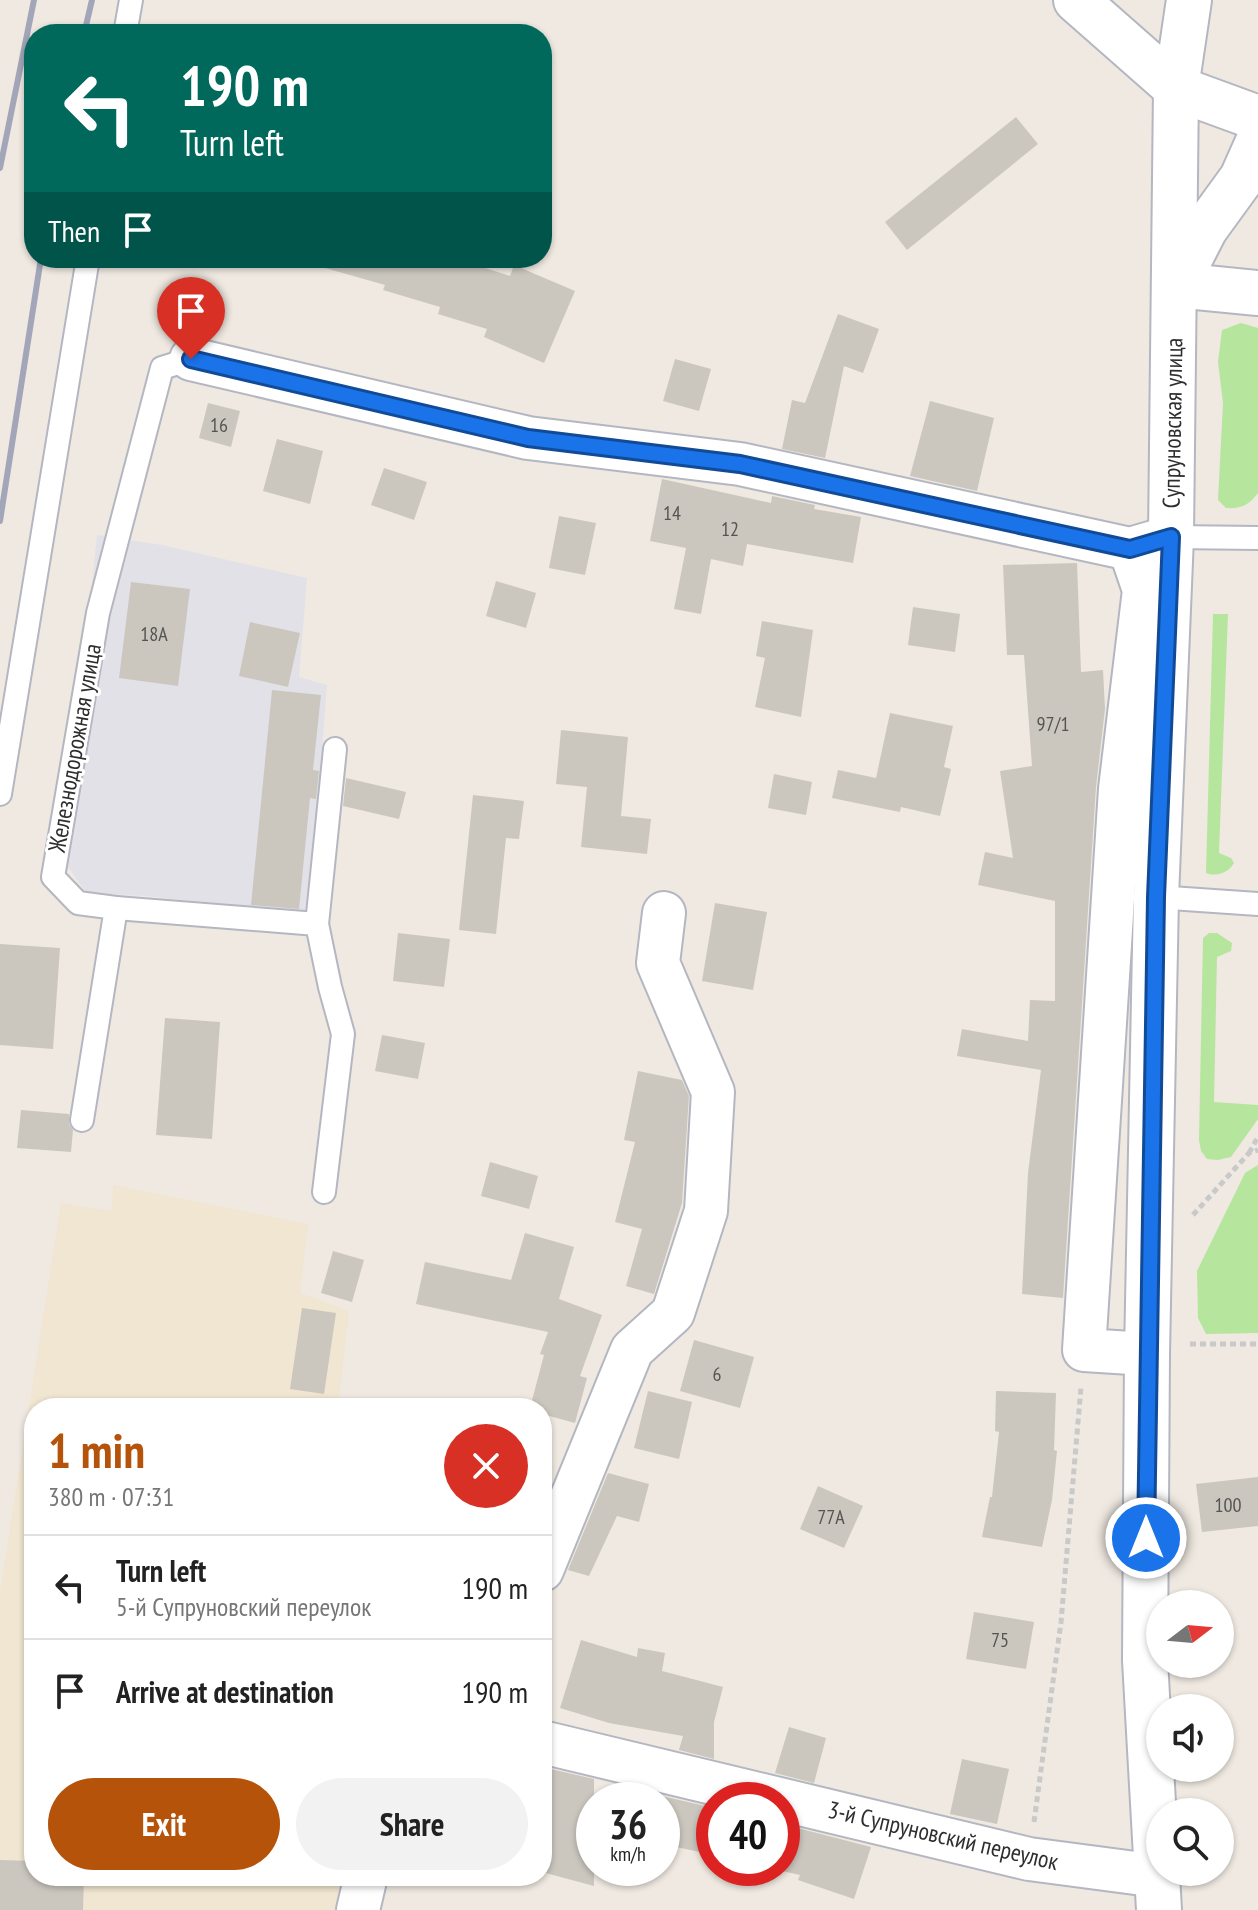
<!DOCTYPE html>
<meta charset="utf-8">
<style>
body{margin:0;font-family:"PT Sans Narrow",sans-serif;background:#f2f2f2;color:#222;height:100vh;display:flex;flex-direction:column;font-size:30px;white-space:nowrap}
*{box-sizing:border-box;margin:0}
p{font-size:26px;color:#767676}
.icon{flex:none;width:44px;height:44px;fill:none;stroke:currentColor;stroke-width:2;stroke-linecap:round;stroke-linejoin:round}
.map{position:relative;flex:1;overflow:hidden}
.sheet{position:absolute;left:24px;top:1398px;width:528px;height:488px;display:flex;flex-direction:column;background:#fff;border-radius:32px;box-shadow:0 2px 6px #0004}
.sheet>*{flex:none}
.top-card{position:absolute;left:24px;top:24px;width:528px;height:244px;border-radius:32px;box-shadow:0 2px 6px #0004;background:#00695c;color:#fff;overflow:hidden}
.needle{width:52px;rotate:74deg}
.fabs{position:absolute;left:1146px;top:1590px;display:grid;gap:16px}
.fabs a{display:grid;place-items:center;width:88px;height:88px;border-radius:50%;background:#fff;box-shadow:0 2px 6px #0004;font-size:40px}
.speed{position:absolute;left:576px;top:1782px;display:flex;gap:16px;font-size:40px;font-weight:700;text-align:center}
.speed>*{display:grid;place-content:center;width:104px;height:104px;border-radius:50%;background:#fff;box-shadow:0 2px 6px #0004;line-height:1}
.speed small{font-size:20px;font-weight:400}
.speed .limit{border:12px solid #d22;background:#fff;color:#111}
.pin{position:absolute;display:grid;place-items:center;width:68px;height:68px;color:#fff;margin:-82px -34px;border-radius:50% 50% 50% 0;rotate:-45deg;box-shadow:0 0 8px #0007}
.pin .icon{rotate:45deg}
.me{position:absolute;width:88px;margin:-44px;rotate:0deg;stroke-linejoin:round;filter:drop-shadow(0 0 6px #0008)}
.turn{display:flex;align-items:center;gap:28px;height:168px;padding:0 24px;font-size:36px}
.turn .icon{width:104px;height:104px;stroke-width:2.5}
.turn b{display:block;font-size:56px;line-height:68px}
.then{display:flex;align-items:center;height:76px;padding:0 24px;background:#0003;gap:16px;font-size:30px}
.round{display:grid;place-items:center;flex:none;width:84px;height:84px;border-radius:42px;background:#f2f2f2}
.headline{display:flex;align-items:center;justify-content:space-between;height:136px;padding:0 24px}
h1{font-size:48px;font-weight:800;line-height:60px;color:#b45309}
.cta{display:flex;gap:16px;margin-top:auto;padding:16px 24px}
.cta a{flex:1;height:92px;border-radius:48px;background:#b45309;color:#fff;font-size:32px;font-weight:800;line-height:92px;text-align:center}
.cta a+a{background:#f2f2f2;color:#222}
ul{padding:0;list-style:none}
li{display:flex;align-items:center;gap:24px;height:104px;padding:0 24px;border-top:2px solid #e0e0e0}
li div{flex:1}
li b{display:block;font-size:30px}
li em{font-style:normal}
.map>svg:first-child{display:block}
.industrial{fill:#e3e1e8}
.education{fill:#f0e6d1}
.green{fill:#b6e59e}
.building{fill:#cbc7bf}
.lines{fill:none;stroke-linecap:round;stroke-linejoin:round}
.service-casing{stroke:#b4b7c1;stroke-width:26}
.minor-casing{stroke:#b4b7c1;stroke-width:46}
.tertiary-casing{stroke:#b4b7c1;stroke-width:48}
.path{stroke:#c9c9c9;stroke-width:5;stroke-dasharray:6 4;stroke-linecap:butt}
.service{stroke:#fff;stroke-width:22}
.minor{stroke:#fff;stroke-width:42}
.tertiary{stroke:#fff;stroke-width:44}
.rail{stroke:#a3a6b8;stroke-width:6}
.route-casing{stroke:#114b97;stroke-width:20}
.route{stroke:#1a73e8;stroke-width:14}
.labels{text-anchor:middle;stroke-width:6;stroke-linejoin:round;paint-order:stroke}
.number-label{font-size:20px;fill:#555452}
.street-label{font-size:24px;fill:#2e2e2e;stroke:#fff}
</style>
<div class="map">
<svg width="1258" height="1910" viewBox="0 0 1258 1910">
<rect width="100%" height="100%" fill="#efe9e1"/>
<path class="industrial" d="M97,535L162,545L307,578L299,677L327,685L309,915L146,896L86,893L65,862Z"/>
<path class="education" d="M113,1185L308,1224L300,1293L349,1311L338,1408H34V1876H344L336,1910H0V1592L61,1203L112,1211Z"/>
<g class="green">
<path d="M1241,323L1258,328V493C1249,505 1241,509 1226,508L1218,500L1223,403L1218,362L1222,330Z"/>
<path d="M1213,614H1228L1219,853L1231,858L1234,863C1228,873 1217,877 1206,873Z"/>
<path d="M1209,933H1217L1232,943L1231,951L1217,957L1214,1102L1258,1105V1119L1231,1157L1218,1160L1207,1159L1201,1151L1199,1140L1203,938Z"/>
<path d="M1258,1165V1333L1206,1334L1198,1318L1197,1271L1245,1173Z"/>
</g>
<g class="building">
<path d="M1016,117L1038,144L907,250L885,222Z"/>
<path d="M319,258H454L510,276L514,265L575,291L544,363L484,337L487,329L438,314L440,307L383,290L385,285L318,266Z"/>
<path d="M838,314L879,329L863,373L844,366L825,458L782,449L792,400L805,403Z"/>
<path d="M675,359L711,369L699,411L663,401Z"/>
<path d="M930,401L994,418L977,491L910,476Z"/>
<path d="M208,403L240,411L231,447L199,438Z"/>
<path d="M277,439L323,451L310,504L263,491Z"/>
<path d="M384,468L427,482L414,520L371,505Z"/>
<path d="M662,479L771,503L772,496L815,505L814,509L861,517L853,563L747,544L743,566L711,559L701,614L674,609L686,548L650,541Z"/>
<path d="M559,516L596,523L585,575L549,568Z"/>
<path d="M1077,563L1081,672L1103,670L1105,709L1096,787L1063,1298L1022,1294L1028,1173L1041,1070L957,1056L962,1029L1028,1041L1030,1000L1055,1001V901L978,885L985,852L1013,858L1000,771L1032,766L1024,655H1007L1003,565Z"/>
<path d="M496,581L536,593L526,628L486,616Z"/>
<path d="M131,582L190,589L178,686L119,678Z"/>
<path d="M913,607L960,614L955,652L908,645Z"/>
<path d="M762,621L813,630L801,717L755,707L765,658L756,656Z"/>
<path d="M250,622L300,633L288,687L239,676Z"/>
<path d="M272,690L321,695L313,770L319,771L316,799L310,798L299,909L251,905Z"/>
<path d="M890,713L953,726L944,767L951,769L940,816L901,807L900,812L832,798L838,770L876,778Z"/>
<path d="M561,730L628,737L621,816L651,819L647,854L581,847L587,787L556,784Z"/>
<path d="M774,774L812,782L806,815L768,808Z"/>
<path d="M346,778L406,792L399,819L343,806Z"/>
<path d="M473,795L524,801L519,839L506,838L496,934L459,930Z"/>
<path d="M715,903L767,912L753,990L702,981Z"/>
<path d="M398,933L450,939L444,987L393,981Z"/>
<path d="M0,944L60,948L53,1049L0,1045Z"/>
<path d="M165,1018L220,1022L212,1139L156,1135Z"/>
<path d="M382,1035L425,1043L418,1079L375,1071Z"/>
<path d="M638,1071L682,1080L689,1096L682,1203L654,1294L626,1286L642,1229L615,1222L635,1142L624,1140Z"/>
<path d="M21,1110L69,1114V1124L73,1130L71,1152L17,1148Z"/>
<path d="M490,1162L538,1176L529,1209L481,1196Z"/>
<path d="M525,1233L574,1247L559,1299L602,1315L580,1376L587,1378L575,1423L542,1414V1408H530L544,1355L540,1354L548,1332L416,1304L425,1262L511,1280Z"/>
<path d="M333,1251L364,1260L352,1302L321,1293Z"/>
<path d="M302,1308L336,1313L324,1394L290,1389Z"/>
<path d="M694,1340L754,1357L740,1408L680,1391Z"/>
<path d="M648,1391L692,1402L679,1459L634,1448Z"/>
<path d="M996,1391L1056,1393L1054,1450L1057,1451L1052,1500L1042,1547L982,1537L990,1497H992L999,1432L995,1431Z"/>
<path d="M608,1473L649,1484L639,1522L617,1516L589,1576L568,1570Z"/>
<path d="M1258,1477V1526L1202,1532L1196,1484Z"/>
<path d="M818,1486L863,1506L844,1548L800,1529Z"/>
<path d="M974,1612L1034,1622L1026,1669L966,1659Z"/>
<path d="M581,1640L637,1657L638,1648L665,1653L662,1671L723,1687L714,1722V1759L679,1750L683,1736L609,1723L560,1708Z"/>
<path d="M789,1727L826,1738L814,1783L775,1773Z"/>
<path d="M962,1759L1009,1769L997,1824L950,1814Z"/>
<path d="M542,1767L594,1779V1886L542,1872Z"/>
<path d="M662,1796L714,1808V1855L662,1844Z"/>
<path d="M782,1824L871,1847L854,1899L798,1880L800,1875L782,1871Z"/>
<path d="M0,1860L34,1861V1876H84L83,1910H0Z"/>
</g>
<g class="lines">
<defs>
<g id="service">
<path d="M125,34L131,0"/>
<path d="M1171,537L1258,538"/>
<path d="M0,794L88,258"/>
<path d="M1156,897L1258,904"/>
<path d="M116,908L317,924"/>
<path d="M82,1120L116,908L78,903L53,877L98,613L162,368L191,359"/>
<path d="M324,1192L343,1034L330,987L317,924L335,749"/>
</g>
<g id="minor">
<path d="M191,359L528,438L740,464L1130,549L1171,537"/>
<path d="M1130,549L1144,590L1120,789L1084,1350L1147,1354"/>
<path d="M542,1570L632,1350L673,1313L706,1211L713,1092L658,963L664,913"/>
<path d="M542,1742L1029,1859L1158,1876"/>
<path d="M358,1910L366,1876"/>
</g>
<g id="tertiary">
<path d="M1076,0L1176,88L1258,118"/>
<path d="M1179,280L1205,229L1242,178L1258,142"/>
<path d="M1176,285L1258,293"/>
<path d="M1159,1910L1145,1660L1147,1354L1156,897L1171,537L1176,88L1189,0"/>
</g>
</defs>
<use href="#service" class="service-casing"/>
<use href="#minor" class="minor-casing"/>
<use href="#tertiary" class="tertiary-casing"/>
<g class="path">
<path d="M1249,1153L1258,1137"/>
<path d="M1193,1215L1249,1153L1258,1150"/>
<path d="M1190,1344H1258"/>
<path d="M1034,1822L1061,1622L1081,1387"/>
</g>
<use href="#service" class="service"/>
<use href="#minor" class="minor"/>
<use href="#tertiary" class="tertiary"/>
<g class="rail">
<path d="M84,34L92,0"/>
<path d="M0,168L34,0"/>
<path d="M0,521L41,258"/>
</g>
</g>
<g class="lines">
<defs>
<path id="route" d="M191,359L528,438L740,464L1130,549L1171,537L1156,897L1146,1538"/>
</defs>
<use href="#route" class="route-casing"/>
<use href="#route" class="route"/>
</g>
<g class="labels">
<g class="number-label">
<text x="219" y="432">16</text>
<text x="672" y="520">14</text>
<text x="730" y="536">12</text>
<text x="154" y="641">18А</text>
<text x="1053" y="731">97/1</text>
<text x="717" y="1381">6</text>
<text x="1228" y="1512">100</text>
<text x="831" y="1524">77А</text>
<text x="1000" y="1647">75</text>
</g>
<g class="street-label">
<text transform="translate(1173 423) rotate(-89)" y="8">Супруновская улица</text>
<text transform="translate(75 748) rotate(-80)" y="8">Железнодорожная улица</text>
<text transform="translate(943 1836) rotate(13)" y="8">3-й Супруновский переулок</text>
</g>
</g>
</svg>
<div class="fabs">
<a><svg class="needle" viewBox="-14 -14 28 28"><path d="M0-13l5 13h-10z" fill="#e53935"/><path d="M0 13l5-13h-10z" fill="#767676"/></svg></a>
<a><svg class="icon" aria-label="sound" viewBox="0 0 24 24"><path d="M4 9h4l5-4v14l-5-4H4zM17 9q2 3 0 6"/></svg></a>
<a><svg class="icon" aria-label="search" viewBox="0 0 24 24"><circle cx="10" cy="10" r="6"/><path d="M15 15l6 6"/></svg></a>
</div>
<div class="speed"><div>36<small>km/h</small></div><div class="limit">40</div></div>
<div class="pin" style="left:191px;top:359px;background:#d93025"><svg class="icon" aria-label="arrive" viewBox="0 0 24 24"><path d="M6 21V4h12l-3 4 3 4H6"/></svg></div>
<svg class="me" style="left:1146px;top:1538px" viewBox="-20 -20 40 40"><circle r="17" fill="#1a73e8" stroke="#fff" stroke-width="3"/><path d="M0-11L8 9 0 5-8 9z" fill="#fff"/></svg>
<div class="top-card">
<div class="turn"><svg class="icon" aria-label="left" viewBox="0 0 24 24"><path d="M17 20v-9H6M10 6l-5 5 5 5"/></svg><div><b>190 m</b>Turn left</div></div>
<div class="then">Then<svg class="icon" aria-label="arrive" viewBox="0 0 24 24"><path d="M6 21V4h12l-3 4 3 4H6"/></svg></div>
</div>
<section class="sheet">
<div class="headline"><div><h1>1 min</h1><p>380 m · 07:31</p></div><a class="round" style="background:#d93025;color:#fff"><svg class="icon" aria-label="close" viewBox="0 0 24 24"><path d="M6 6l12 12M18 6L6 18"/></svg></a></div>
<ul>
<li><svg class="icon" aria-label="left" viewBox="0 0 24 24"><path d="M17 20v-9H6M10 6l-5 5 5 5"/></svg><div><b>Turn left</b><p>5-й Супруновский переулок</p></div><em>190 m</em></li>
<li><svg class="icon" aria-label="arrive" viewBox="0 0 24 24"><path d="M6 21V4h12l-3 4 3 4H6"/></svg><div><b>Arrive at destination</b></div><em>190 m</em></li>
</ul>
<div class="cta"><a>Exit</a><a>Share</a></div>
</section>
</div>
